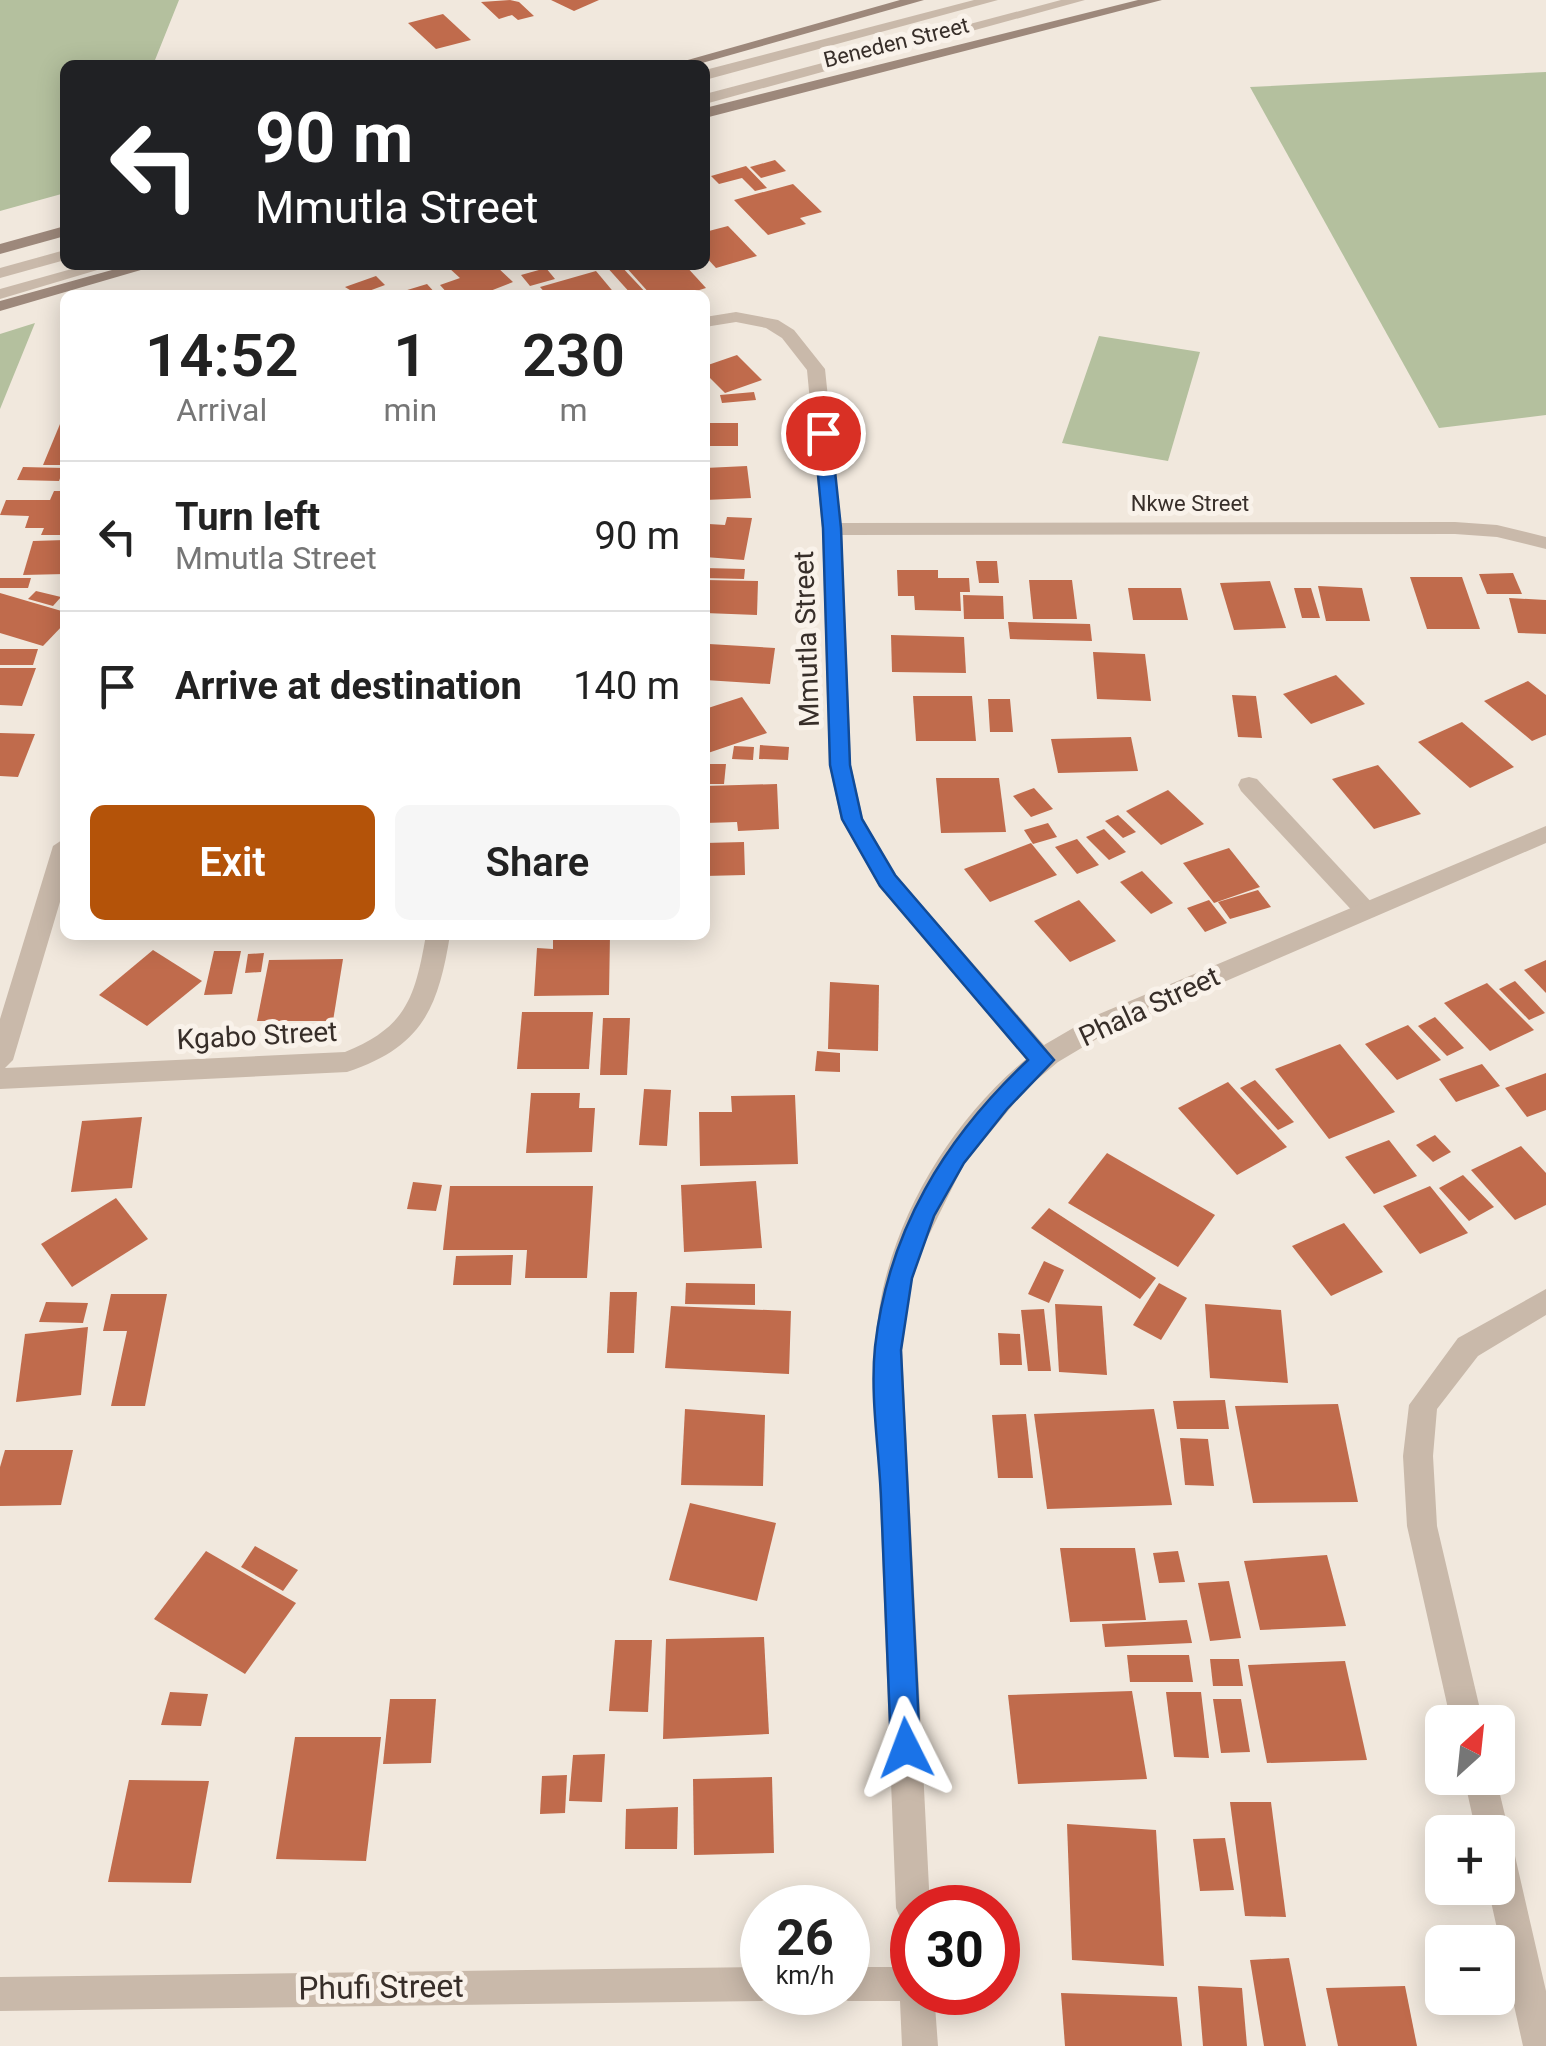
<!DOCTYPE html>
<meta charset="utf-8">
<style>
body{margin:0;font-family:Roboto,sans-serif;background:#f6f6f6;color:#222;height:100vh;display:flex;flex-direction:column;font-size:38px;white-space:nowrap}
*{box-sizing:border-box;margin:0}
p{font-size:32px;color:#767676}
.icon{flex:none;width:55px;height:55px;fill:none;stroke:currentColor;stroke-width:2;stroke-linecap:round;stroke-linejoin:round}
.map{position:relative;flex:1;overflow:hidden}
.drawer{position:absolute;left:60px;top:290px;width:650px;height:650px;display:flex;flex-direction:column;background:#fff;border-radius:15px;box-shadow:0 5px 25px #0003}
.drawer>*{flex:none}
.top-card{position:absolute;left:60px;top:60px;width:650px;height:210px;border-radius:15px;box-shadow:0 5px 25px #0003;background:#202124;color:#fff;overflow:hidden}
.needle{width:65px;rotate:27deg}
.fabs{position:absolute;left:1425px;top:1705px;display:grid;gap:20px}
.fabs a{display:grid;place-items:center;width:90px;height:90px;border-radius:15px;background:#fff;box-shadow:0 5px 25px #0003;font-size:50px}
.speed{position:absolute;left:740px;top:1885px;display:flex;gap:20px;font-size:50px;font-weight:700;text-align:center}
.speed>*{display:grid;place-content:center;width:130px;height:130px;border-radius:50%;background:#fff;box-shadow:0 5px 25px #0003;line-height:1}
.speed small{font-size:25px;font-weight:400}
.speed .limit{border:15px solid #d22;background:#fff;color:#111}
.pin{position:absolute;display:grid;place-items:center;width:85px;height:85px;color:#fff;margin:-42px;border:5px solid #fff;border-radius:50%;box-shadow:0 2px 10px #0007}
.me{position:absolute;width:110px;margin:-55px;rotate:357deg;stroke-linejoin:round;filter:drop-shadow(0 0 8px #0008)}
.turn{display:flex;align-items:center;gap:35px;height:210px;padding:0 30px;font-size:45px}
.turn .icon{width:130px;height:130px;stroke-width:2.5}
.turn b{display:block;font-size:70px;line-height:85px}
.eta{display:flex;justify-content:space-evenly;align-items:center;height:170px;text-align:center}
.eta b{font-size:60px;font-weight:600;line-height:70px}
.action{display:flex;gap:20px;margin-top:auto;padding:20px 30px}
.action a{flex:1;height:115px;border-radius:15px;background:#b45309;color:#fff;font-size:40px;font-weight:600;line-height:115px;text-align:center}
.action a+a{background:#f6f6f6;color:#222}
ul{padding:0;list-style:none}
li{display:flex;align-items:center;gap:30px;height:150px;padding:0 30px;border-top:2px solid #e0e0e0}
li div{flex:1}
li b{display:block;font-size:38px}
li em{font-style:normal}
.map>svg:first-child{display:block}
.green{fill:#b4c09e}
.building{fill:#c06b4c}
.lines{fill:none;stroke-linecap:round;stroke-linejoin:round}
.lane{fill:#c9b9aa;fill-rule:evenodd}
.street{fill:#c9b9aa;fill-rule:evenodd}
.secondary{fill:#9d887b;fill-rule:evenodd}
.route{fill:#1a73e8;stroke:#114b97;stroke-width:2.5}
.labels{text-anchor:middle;stroke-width:10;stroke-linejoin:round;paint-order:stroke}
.far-street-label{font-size:22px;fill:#372e29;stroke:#f9f2ea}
.street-label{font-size:28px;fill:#372e29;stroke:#f9f2ea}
.near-street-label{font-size:32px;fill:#372e29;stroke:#f9f2ea}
</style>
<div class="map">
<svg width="1546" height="2046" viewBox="0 0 1546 2046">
<rect width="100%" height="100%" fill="#f1e8dd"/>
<g class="green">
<path d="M0,0H179L153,65H65V193L0,211Z"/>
<path d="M1546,72V415L1439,428L1250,87Z"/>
<path d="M35,323L0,409V334Z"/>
<path d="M1099,336L1200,352L1168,461L1062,443Z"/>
</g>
<g class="building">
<path d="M510,0L519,2L534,16L518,20L512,15L499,19L481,2Z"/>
<path d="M551,0H599L574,11Z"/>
<path d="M443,14L471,40L436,49L408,23Z"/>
<path d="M775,160L786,171L761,178L750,167Z"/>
<path d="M746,166L767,188L755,191L742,178L719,184L711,176Z"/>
<path d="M793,184L822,212L800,218L806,224L768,235L734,200Z"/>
<path d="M728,226L757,256L716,268L705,256V232Z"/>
<path d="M456,265H495L513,282L485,293L487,295H449L440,285L460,278L449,268Z"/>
<path d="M605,265H620L648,295H632Z"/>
<path d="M624,265H685L706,288L683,295H651Z"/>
<path d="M546,268L555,279L530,286L521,275Z"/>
<path d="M596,271L616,295H547L540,287Z"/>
<path d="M376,276L385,285L358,295L345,287Z"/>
<path d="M427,284L437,295H394V294Z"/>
<path d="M737,355L762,380L725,393L705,373V366Z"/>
<path d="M754,392L756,400L722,403L720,395Z"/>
<path d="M65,412V465H43Z"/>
<rect x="705" y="423" width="33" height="23"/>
<path d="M747,466L751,498L705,500V468Z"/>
<path d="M23,467L64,468L59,481L17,480Z"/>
<path d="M54,491H65V535H41L44,528H25L29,516L0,515L6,500H50Z"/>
<path d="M727,517L752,518L744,560L705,557V534L709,524L725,525Z"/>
<path d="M65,540V574L23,575L33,541Z"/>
<path d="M976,561H997L999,583H979Z"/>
<path d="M705,568L745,569L744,579L705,578Z"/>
<path d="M897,570H938V578H969L970,592H960L961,611L915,610L914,596H898Z"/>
<path d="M1513,573L1522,594H1487L1479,574Z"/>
<path d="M1410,577H1462L1480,629H1427Z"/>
<path d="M0,578H31L28,588H0Z"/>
<path d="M705,580L758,581L757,615L705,613Z"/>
<path d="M1029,580H1072L1077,619H1033Z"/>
<path d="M1270,581L1286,628L1234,630L1220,583Z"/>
<path d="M1318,586L1362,588L1370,621H1326Z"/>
<path d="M1128,588H1181L1188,620H1133Z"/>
<path d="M1294,588H1311L1320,618H1302Z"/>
<path d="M36,591L61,597L53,606L28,599Z"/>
<path d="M0,593L65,612V623L43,646L0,633Z"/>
<path d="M963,595L1003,596L1004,619H964Z"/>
<path d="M1509,598L1546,600V634L1518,633Z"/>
<path d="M1008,622L1090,624L1092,641L1010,639Z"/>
<path d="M891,635L964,637L966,673L892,672Z"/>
<path d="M709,644L775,648L770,684L705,680Z"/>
<path d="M0,649H38L33,665H0Z"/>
<path d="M1093,652L1145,654L1151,701L1097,699Z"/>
<path d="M0,668H36L22,706L0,705Z"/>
<path d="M1336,675L1365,704L1311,724L1283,694Z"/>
<path d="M1528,681L1546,695V735L1532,741L1484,701Z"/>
<path d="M1232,695L1256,696L1262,738L1238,737Z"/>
<path d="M913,696H972L976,741H916Z"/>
<path d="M742,697L767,733L705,754V709Z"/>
<path d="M988,699H1010L1013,732H990Z"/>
<path d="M1462,722L1514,767L1470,788L1418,742Z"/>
<path d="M0,733L35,734L18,777L0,776Z"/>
<path d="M1131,737L1138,771L1058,773L1051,739Z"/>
<path d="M760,745L789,747L788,760L759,759Z"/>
<path d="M734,746L754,747L753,760L732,759Z"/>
<path d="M705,764H726L724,784H705Z"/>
<path d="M1378,765L1421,814L1374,829L1332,779Z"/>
<path d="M936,778H999L1006,832L941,833Z"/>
<path d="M777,784L779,829L738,831L737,822L705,823V786Z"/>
<path d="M1034,788L1053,809L1031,817L1013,796Z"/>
<path d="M1168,790L1204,824L1161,845L1126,811Z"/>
<path d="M1118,815L1136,832L1123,838L1105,821Z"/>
<path d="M1048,823L1057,837L1033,844L1024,830Z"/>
<path d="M1104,829L1126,852L1109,860L1086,837Z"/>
<path d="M1077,839L1099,865L1077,874L1055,847Z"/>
<path d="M744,842L745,875L705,876V843Z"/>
<path d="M1031,843L1057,875L990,902L964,869Z"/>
<path d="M1229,848L1260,887L1214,903L1183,863Z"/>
<path d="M1142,871L1173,903L1151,914L1120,882Z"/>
<path d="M1258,890L1271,907L1230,919L1218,902Z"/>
<path d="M1079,900L1116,941L1070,962L1034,921Z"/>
<path d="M1209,900L1227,923L1205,932L1187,908Z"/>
<path d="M553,935H610L609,995L534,996L537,948L553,949Z"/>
<path d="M153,950L202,981L147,1026L99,995Z"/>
<path d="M214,951H241L232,994L204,995Z"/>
<path d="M264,953L261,972L245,973L248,954Z"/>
<path d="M343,959L333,1021H257L269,960Z"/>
<path d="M1546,960V993L1524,970Z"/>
<path d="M1515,981L1545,1013L1529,1020L1499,989Z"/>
<path d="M830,982L879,985L878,1051L828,1049Z"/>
<path d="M1487,983L1534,1030L1490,1051L1444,1003Z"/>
<path d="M522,1012H593L589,1069H517Z"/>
<path d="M1435,1017L1464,1048L1447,1056L1418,1026Z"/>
<path d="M603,1018H630L627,1075H600Z"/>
<path d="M1408,1025L1441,1060L1397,1080L1365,1044Z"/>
<path d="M1340,1044L1395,1112L1329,1139L1275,1069Z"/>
<path d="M817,1051L840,1053V1072L815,1071Z"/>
<path d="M1482,1064L1500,1086L1456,1102L1439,1079Z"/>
<path d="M1546,1073V1110L1527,1117L1505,1088Z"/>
<path d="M1255,1080L1294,1122L1278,1130L1240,1088Z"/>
<path d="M1228,1082L1287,1147L1237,1175L1178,1108Z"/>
<path d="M644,1089L671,1090L667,1146L639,1145Z"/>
<path d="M531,1093H580L579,1108H595L592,1152L526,1153Z"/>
<path d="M795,1095L798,1164L700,1166L699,1112H732L731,1096Z"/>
<path d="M142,1117L132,1188L71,1192L82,1121Z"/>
<path d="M1435,1135L1451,1152L1433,1162L1416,1145Z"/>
<path d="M1389,1140L1417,1176L1374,1194L1345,1157Z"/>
<path d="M1521,1146L1546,1173V1205L1515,1220L1471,1170Z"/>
<path d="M1107,1153L1215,1215L1178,1267L1068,1203Z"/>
<path d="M1463,1175L1494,1207L1469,1221L1439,1188Z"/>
<path d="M756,1181L762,1248L684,1252L681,1185Z"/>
<path d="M413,1182L442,1185L436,1211L407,1209Z"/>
<path d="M450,1186H593L587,1278H525L527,1250H443Z"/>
<path d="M1430,1186L1468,1233L1420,1254L1383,1206Z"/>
<path d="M116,1198L148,1239L72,1287L41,1244Z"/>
<path d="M1049,1208L1156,1278L1140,1299L1031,1228Z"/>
<path d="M1344,1223L1383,1272L1331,1296L1292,1246Z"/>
<path d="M513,1255L511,1285H453L456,1256Z"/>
<path d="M1044,1261L1064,1270L1049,1303L1028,1294Z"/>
<path d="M686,1283L755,1284V1305L685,1304Z"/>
<path d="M1159,1283L1187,1298L1161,1340L1133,1325Z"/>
<path d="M610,1292H637L634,1353H607Z"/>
<path d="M111,1294H167L145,1406H111L127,1331H103Z"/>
<path d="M46,1302L88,1303L83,1323L39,1322Z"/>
<path d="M1055,1304L1102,1306L1107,1375L1059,1372Z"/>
<path d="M1205,1304L1281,1310L1288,1383L1210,1378Z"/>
<path d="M671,1306L791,1311L789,1374L665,1368Z"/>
<path d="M1044,1309L1051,1371H1028L1021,1310Z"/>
<path d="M88,1327L81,1395L16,1402L25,1334Z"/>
<path d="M998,1333L1020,1334L1022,1365H1000Z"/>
<path d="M1225,1400L1229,1429H1177L1173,1401Z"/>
<path d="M1338,1404L1358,1502L1253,1503L1235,1406Z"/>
<path d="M685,1409L765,1415L763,1486L681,1485Z"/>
<path d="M1154,1409L1172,1505L1047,1509L1034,1414Z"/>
<path d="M1026,1414L1033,1478H998L992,1415Z"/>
<path d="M1180,1438L1208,1439L1214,1486L1185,1485Z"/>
<path d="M5,1450H73L61,1505L0,1506V1467Z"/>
<path d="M690,1503L776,1523L757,1601L669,1580Z"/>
<path d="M255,1546L298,1570L283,1591L241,1567Z"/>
<path d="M1060,1548H1135L1146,1620L1070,1622Z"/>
<path d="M206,1551L296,1603L245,1674L154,1619Z"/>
<path d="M1178,1551L1185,1582L1159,1583L1153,1553Z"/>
<path d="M1327,1555L1346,1626L1260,1630L1244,1561Z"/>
<path d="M1229,1581L1241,1638L1210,1641L1198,1583Z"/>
<path d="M1187,1620L1192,1643L1105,1647L1102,1624Z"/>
<path d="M764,1637L769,1734L663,1739L666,1639Z"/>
<path d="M615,1640H652L648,1712L609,1711Z"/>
<path d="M1127,1655H1189L1193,1682H1130Z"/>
<path d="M1210,1659H1239L1243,1686H1213Z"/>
<path d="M1345,1661L1367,1760L1267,1763L1248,1665Z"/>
<path d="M1132,1691L1147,1779L1018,1784L1008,1695Z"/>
<path d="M170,1692L208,1694L201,1726L161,1725Z"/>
<path d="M1166,1692H1201L1209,1758L1174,1757Z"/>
<path d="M390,1699H436L431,1763L383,1764Z"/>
<path d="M1213,1699H1241L1250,1752L1221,1753Z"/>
<path d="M295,1737H381L366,1861L276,1859Z"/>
<path d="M605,1754L602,1802L569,1801L573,1755Z"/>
<path d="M567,1775L565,1813L540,1814L542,1776Z"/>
<path d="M772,1777L774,1853L694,1855L693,1779Z"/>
<path d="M129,1780L209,1781L191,1883L108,1882Z"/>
<path d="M1230,1802H1271L1286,1917L1245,1916Z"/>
<path d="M678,1807L677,1849H625L626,1809Z"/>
<path d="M1067,1824L1156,1830L1164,1966L1072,1960Z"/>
<path d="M1225,1838L1234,1890L1200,1891L1193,1839Z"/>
<path d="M1289,1958L1306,2046H1264L1250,1960Z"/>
<path d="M1198,1986L1242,1988L1247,2046H1203Z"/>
<path d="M1405,1986L1417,2046H1338L1326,1988Z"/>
<path d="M1061,1993L1177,1997L1182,2046H1065Z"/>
</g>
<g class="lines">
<g class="lane">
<path d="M974,0H998L705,80V70Z"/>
<path d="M1061,0H1085L705,104V94Z"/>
<path d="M65,250V260L0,278V268Z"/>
<path d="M86,265H114L0,299V289Z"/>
<path d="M1249,777L1257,779L1374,905L1378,911L1374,917H1358L1241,791L1238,785L1241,779Z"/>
</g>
<g class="street">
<path d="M736,312L778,320L794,330L825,369L841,523L1455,522L1497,525L1546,537V549L1497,537L1455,534L842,535L851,765L863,819L895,874L1044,1045L1092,1017L1546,826V843L1110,1031L1058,1062L1027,1088L964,1164L924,1245L911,1284L902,1350L930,1908H912V1925L901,1920L896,1908L874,1350C877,1327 879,1303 885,1280C907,1195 959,1115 1026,1059L879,886L841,819L829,765L822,529L807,370L782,338L766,328L736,322L705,327V317Z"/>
<path d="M65,838V885L13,1060L5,1068L345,1052C407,1027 415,997 426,935H450C438,1009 422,1047 347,1072L0,1089V1019L53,846Z"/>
<path d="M1546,1289V1315L1478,1356L1437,1409L1433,1456L1437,1526L1483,1722H1451L1407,1526L1403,1456L1409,1405L1458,1338Z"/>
<path d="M1464,1778H1496L1509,1832L1505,1842L1510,1844L1515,1856L1546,1991V2046H1523L1488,1888H1498V1832H1476Z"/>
<path d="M762,1967V1992H776L762,2001L0,2011V1977Z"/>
<path d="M848,1967H912V1992H934L938,2046H902L900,2001H848L836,1996L834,1992H848Z"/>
</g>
<g class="secondary">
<path d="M900,0H924L695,65H670Z"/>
<path d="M1138,0H1162L705,118V108Z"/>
<path d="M65,226V236L0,254V244Z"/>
<path d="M130,265H158L0,311V301Z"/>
</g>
</g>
<path class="route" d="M823,428L831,433L841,528L850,765L862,819L895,875L1054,1060L1007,1109L964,1163L934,1216L912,1278L901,1350L920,1748L916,1759L906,1763L895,1759L891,1748C888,1665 884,1582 881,1498C879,1449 870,1396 875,1347C888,1231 944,1139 1028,1060L880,886L842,819L830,765L823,528L814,433Z"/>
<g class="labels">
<g class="far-street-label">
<text transform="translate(896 42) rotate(-14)" y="8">Beneden Street</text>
<text x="1190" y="511">Nkwe Street</text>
</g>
<g class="street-label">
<text transform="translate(806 639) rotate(-92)" y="10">Mmutla Street</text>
<text transform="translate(1149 1006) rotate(-25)" y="10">Phala Street</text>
<text transform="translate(257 1035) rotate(-3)" y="10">Kgabo Street</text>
</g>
<g class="near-street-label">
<text transform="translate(381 1987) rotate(-1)" y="11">Phufi Street</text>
</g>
</g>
</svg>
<div class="fabs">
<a><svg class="needle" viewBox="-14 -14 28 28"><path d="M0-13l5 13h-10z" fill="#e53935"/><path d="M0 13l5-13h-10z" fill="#767676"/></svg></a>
<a>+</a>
<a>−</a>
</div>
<div class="speed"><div>26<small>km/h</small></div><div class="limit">30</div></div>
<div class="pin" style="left:823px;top:433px;background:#d93025"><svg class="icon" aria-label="arrive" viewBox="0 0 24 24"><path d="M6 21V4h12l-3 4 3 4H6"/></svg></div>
<svg class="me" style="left:906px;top:1748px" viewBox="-20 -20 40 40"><path d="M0-17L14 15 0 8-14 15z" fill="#1a73e8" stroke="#fff" stroke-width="4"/></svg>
<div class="top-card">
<div class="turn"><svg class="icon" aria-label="left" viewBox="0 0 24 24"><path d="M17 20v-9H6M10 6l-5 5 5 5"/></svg><div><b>90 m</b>Mmutla Street</div></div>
</div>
<section class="drawer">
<div class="eta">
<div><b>14:52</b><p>Arrival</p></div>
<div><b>1</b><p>min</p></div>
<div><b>230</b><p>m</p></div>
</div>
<ul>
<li><svg class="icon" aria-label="left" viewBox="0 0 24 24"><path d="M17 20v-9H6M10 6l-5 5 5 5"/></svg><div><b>Turn left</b><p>Mmutla Street</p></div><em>90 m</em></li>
<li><svg class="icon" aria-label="arrive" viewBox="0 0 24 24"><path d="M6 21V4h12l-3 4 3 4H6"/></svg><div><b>Arrive at destination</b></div><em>140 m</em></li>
</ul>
<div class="action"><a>Exit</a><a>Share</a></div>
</section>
</div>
